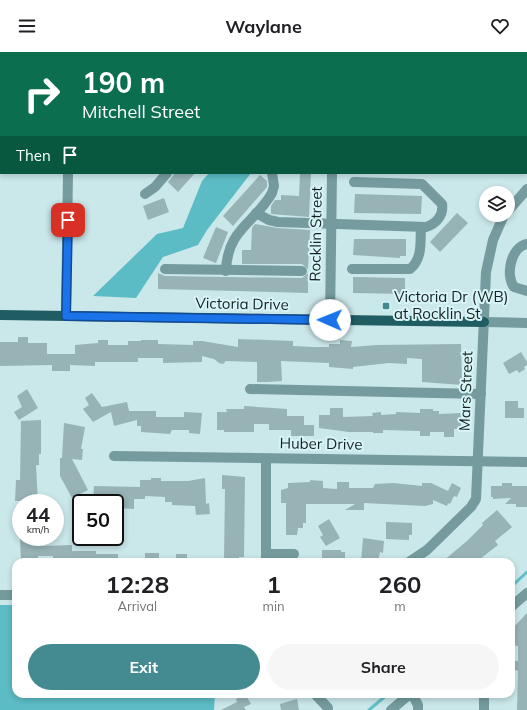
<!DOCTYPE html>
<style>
body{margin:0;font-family:Mulish,sans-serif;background:#f6f6f6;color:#202124;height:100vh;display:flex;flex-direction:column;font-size:15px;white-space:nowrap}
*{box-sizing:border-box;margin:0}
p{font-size:13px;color:#757577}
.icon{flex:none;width:22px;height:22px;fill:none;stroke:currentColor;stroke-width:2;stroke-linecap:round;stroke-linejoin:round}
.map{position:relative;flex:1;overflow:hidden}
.side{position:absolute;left:12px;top:506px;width:503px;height:140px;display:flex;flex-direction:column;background:#fff;border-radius:12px;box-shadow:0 2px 6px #0003}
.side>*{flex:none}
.banner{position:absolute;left:0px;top:0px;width:527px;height:122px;box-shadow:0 2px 6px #0003;background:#0b6e4f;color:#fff;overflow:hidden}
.controls{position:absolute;left:479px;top:134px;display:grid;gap:8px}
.controls a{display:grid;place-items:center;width:36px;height:36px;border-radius:50%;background:#fff;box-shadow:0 2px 6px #0003;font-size:20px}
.speed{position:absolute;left:12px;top:442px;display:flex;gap:8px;font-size:20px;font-weight:700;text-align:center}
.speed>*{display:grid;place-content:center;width:52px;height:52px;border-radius:50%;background:#fff;box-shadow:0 2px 6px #0003;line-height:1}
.speed small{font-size:10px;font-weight:400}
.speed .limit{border:2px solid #111;border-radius:6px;background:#fff;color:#111}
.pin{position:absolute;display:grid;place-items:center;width:34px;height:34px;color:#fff;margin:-17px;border-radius:8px;box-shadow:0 2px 6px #0006}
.me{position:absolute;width:44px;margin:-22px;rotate:271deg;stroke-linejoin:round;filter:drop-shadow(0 0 3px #0008)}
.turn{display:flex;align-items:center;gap:14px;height:84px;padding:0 16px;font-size:18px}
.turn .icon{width:52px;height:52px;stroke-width:2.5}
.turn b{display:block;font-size:28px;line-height:34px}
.then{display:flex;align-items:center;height:38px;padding:0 16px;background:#0003;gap:8px;font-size:15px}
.eta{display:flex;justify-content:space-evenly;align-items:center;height:68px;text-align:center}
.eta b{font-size:24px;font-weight:700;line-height:28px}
.cta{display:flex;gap:8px;margin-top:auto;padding:8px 16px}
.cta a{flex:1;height:46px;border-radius:24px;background:#438b91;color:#fff;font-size:16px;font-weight:700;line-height:46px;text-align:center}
.cta a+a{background:#f6f6f6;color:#202124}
header{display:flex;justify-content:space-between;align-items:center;height:52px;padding:0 16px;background:#fff;font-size:18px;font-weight:700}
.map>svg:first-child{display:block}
.forest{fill:#5cbcc5}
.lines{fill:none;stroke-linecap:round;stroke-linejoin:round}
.stream{stroke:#60c0c9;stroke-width:3}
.building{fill:#97b3b5}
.minor{stroke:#759b9e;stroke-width:10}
.major{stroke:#205d63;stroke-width:10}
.route-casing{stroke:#114b97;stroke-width:10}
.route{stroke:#1a73e8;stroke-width:7}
.poi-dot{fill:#438b91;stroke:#d7f4f7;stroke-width:1.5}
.labels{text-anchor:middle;stroke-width:4;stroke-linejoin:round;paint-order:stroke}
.street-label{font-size:15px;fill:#172122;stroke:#d7f4f7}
.poi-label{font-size:15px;fill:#172122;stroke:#d7f4f7;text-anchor:start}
</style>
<header><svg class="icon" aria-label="menu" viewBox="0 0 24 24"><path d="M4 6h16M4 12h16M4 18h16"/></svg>Waylane<svg class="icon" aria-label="heart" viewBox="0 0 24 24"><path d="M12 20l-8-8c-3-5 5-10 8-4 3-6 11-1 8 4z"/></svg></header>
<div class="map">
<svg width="527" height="658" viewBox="0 0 527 658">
<rect width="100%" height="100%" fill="#cae7ea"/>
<g class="forest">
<path d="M209,121H251L207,178L198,193L163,205L136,246L93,244L157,182L183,176L202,129Z"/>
<path d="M0,553H16V642H215L214,658H0Z"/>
</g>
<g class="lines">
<g class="stream">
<path d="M511,535L527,520"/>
<path d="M369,658L388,642"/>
</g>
</g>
<g class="building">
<path d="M175,121H195L178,140L168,130Z"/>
<path d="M300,121H311L309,165L271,162V154L275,148H281V143L299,144Z"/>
<path d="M260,123L267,129V135L233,174L223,164Z"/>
<path d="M355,142L422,144L421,162L354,161Z"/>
<path d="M164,146L169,160L148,168L143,154Z"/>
<path d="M457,161L468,171L440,200L430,190Z"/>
<path d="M255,172L278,176L310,178L308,217L302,212H242V198H251L252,176Z"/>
<path d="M216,175L228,180L216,211L203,206Z"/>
<path d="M354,187H406V204H400V206L353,203Z"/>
<path d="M158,221L165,224L226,225L302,226L308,221V241L158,237Z"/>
<path d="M353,225L405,226V242L353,241Z"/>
<path d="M18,285H28V291H47V302H75V293L98,291V288H108V293H128V289H141V288H158V292L193,293V289H202L238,295V287L293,289V294L314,295H329V292H340V288L352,289L351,295L377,293L461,292L462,333L422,330V307L407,306V312L389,311L353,315V317L329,315V311L281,309L282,329L268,330H257V310L226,309L223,312L219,311L214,307L202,304V310L163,311V306H138V310H95V314L70,313V319H52V313L0,314V290H18Z"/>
<path d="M521,300L527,310V313L524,315L525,317L519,321L517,318L509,322L503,311Z"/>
<path d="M27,337L38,356L19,368L14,360L22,355L17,344Z"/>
<path d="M92,341L102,355L127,350L129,359H156V365H184V360L202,361L200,382L189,381V378H172L170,382L141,380V374H137V368L114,374L111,360L93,370L83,357L89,353L85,346Z"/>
<path d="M505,349H518V356H524V366H505Z"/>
<path d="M244,354L287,357V364H304V373H314V384H291V378H269V372H254V380H224V378H217V360H227L226,357H244Z"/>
<path d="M330,356H343V365L373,364L372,361L381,360V363L396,362V360L420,361V357H433V359H439V362L461,361V377H454V385H444V380H430V384H420V379L383,378V381H373V380H349L319,376V363H330Z"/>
<path d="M41,368V402H39V413H36L38,451H20V449H15L16,428H20L21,369Z"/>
<path d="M64,371L85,375L81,397H83L82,408L72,407L88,438L72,446L60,424V406H62Z"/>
<path d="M222,423L245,425L244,505H239V509H224L225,437H222Z"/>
<path d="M151,426H161V429H188L205,426L206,452L209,451L210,462L196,463L195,454L172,453V450H165V445L145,444V447H134V457L116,456L117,451H93L94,434L140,435V428H151Z"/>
<path d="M310,428L323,429V436L337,437V430H349V436H373L375,432L393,431L422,434V431H431L448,439L452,431L461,436L457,445L454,444L450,452L448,451L447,454L433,448V452L425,454L364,451V458H345L355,452H306V471H303V476H298L297,483H286V451H281V438L288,436V431L310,430Z"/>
<path d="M502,431H512V434H527V455H516V452H505L511,446L493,447V445H491V434H502Z"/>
<path d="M497,458L512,475L495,489L498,493L476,510H442L468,488L483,473L482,471Z"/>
<path d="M329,467L340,486L326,494L320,485L323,483L318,474Z"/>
<path d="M386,470L412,471V483H409V488L386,487Z"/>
<path d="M20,485H29V488H42V494L72,493V499H96V502H118V510H53V504H38V510H21Z"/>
<path d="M363,486L384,489L383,501L380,500L378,510H361Z"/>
<path d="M322,498H341V500H345V508H341V510L322,509Z"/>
<rect x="145" y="501" width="14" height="9"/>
<rect x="176" y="502" width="11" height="8"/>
<path d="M527,561V658H517L518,619L515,618V609H518V594L511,593V578Z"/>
<path d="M245,642L251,652L244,655L246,658H221L237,650L236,647Z"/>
<path d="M297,647L299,658H281L280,652Z"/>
</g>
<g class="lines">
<g class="minor">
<path d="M71,0L78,1"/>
<path d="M133,1V0"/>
<path d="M194,1V0"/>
<path d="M334,1V0"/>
<path d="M478,1L479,0"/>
<path d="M145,142L155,135L167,121"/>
<path d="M508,159L527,137"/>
<path d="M256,161L269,168L278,170L426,175C436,172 444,163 442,152L422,132L354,130"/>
<path d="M527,192C511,195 505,223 514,235L527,239"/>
<path d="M165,217L302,219"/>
<path d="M352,217H410C423,207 420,189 421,175"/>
<path d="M226,219C227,177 255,171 272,141L274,134L272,121"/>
<path d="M66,264L68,121"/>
<path d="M330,268L332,121"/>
<path d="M484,270L527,271"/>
<path d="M250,337L481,342"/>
<path d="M114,404L527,410"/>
<path d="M266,502H294"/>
<path d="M266,510V407"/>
<path d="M409,510L427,498L471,455L476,447L486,220L493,188L504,163"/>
<path d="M0,543H16"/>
<path d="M511,555L527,541"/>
<path d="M315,642L328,656"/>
<path d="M412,642L418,653V658"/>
<path d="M391,658L410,642"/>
<path d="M484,658V642"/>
</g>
<path class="major" d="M0,263L484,270"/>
</g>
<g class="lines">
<defs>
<path id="route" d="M68,168L66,264L330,268"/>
</defs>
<use href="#route" class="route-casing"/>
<use href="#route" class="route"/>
</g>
<rect class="poi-dot" x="382" y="250" width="8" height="8" rx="2"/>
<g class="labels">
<g class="street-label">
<text transform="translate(316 182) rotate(-89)" y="5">Rocklin Street</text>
<text transform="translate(242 252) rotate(1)" y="5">Victoria Drive</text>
<text transform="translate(466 339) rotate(-88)" y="5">Mars Street</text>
<text transform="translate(321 392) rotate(1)" y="5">Huber Drive</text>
</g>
<g class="poi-label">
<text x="394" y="250">Victoria Dr (WB)<tspan x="394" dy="17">at Rocklin St</tspan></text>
</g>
</g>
</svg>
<div class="controls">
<a><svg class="icon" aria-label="layers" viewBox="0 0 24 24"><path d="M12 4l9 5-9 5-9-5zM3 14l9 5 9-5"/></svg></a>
</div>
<div class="speed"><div>44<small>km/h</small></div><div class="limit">50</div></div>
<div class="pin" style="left:68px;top:168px;background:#d93025"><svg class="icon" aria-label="arrive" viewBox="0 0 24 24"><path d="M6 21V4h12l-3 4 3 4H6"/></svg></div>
<svg class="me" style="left:330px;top:268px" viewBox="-20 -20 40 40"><circle r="19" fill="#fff"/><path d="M0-13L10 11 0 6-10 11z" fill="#1a73e8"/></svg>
<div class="banner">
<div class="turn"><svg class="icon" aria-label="right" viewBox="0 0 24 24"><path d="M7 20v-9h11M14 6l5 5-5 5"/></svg><div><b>190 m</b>Mitchell Street</div></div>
<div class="then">Then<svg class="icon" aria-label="arrive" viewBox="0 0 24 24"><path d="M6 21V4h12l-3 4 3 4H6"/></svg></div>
</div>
<section class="side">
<div class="eta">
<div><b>12:28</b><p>Arrival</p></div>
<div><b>1</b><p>min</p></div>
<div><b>260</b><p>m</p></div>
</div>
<div class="cta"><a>Exit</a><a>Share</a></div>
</section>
</div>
